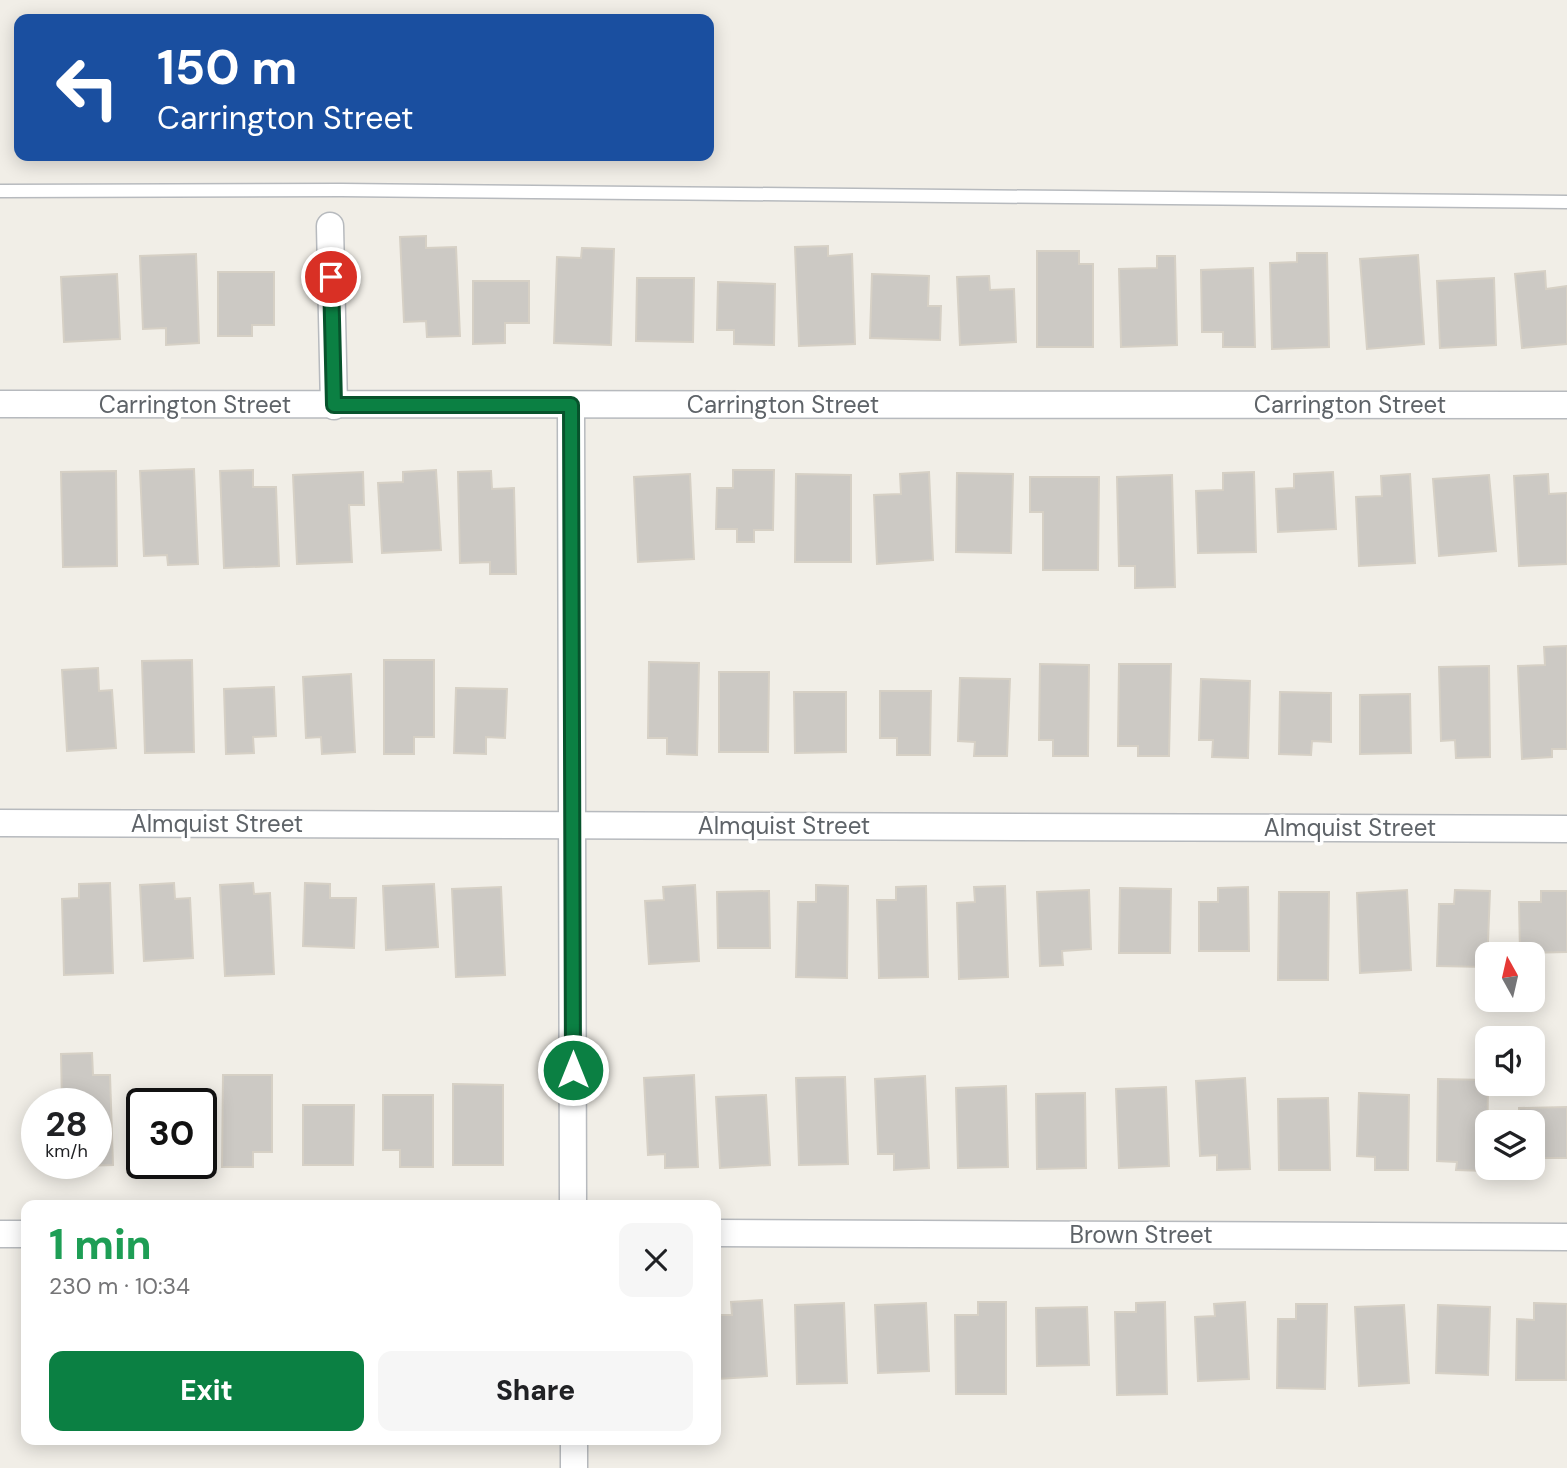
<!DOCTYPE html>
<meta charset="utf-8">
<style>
body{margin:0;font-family:"DM Sans",sans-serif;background:#f6f6f6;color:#202124;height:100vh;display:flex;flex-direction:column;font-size:26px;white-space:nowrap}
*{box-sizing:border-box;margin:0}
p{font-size:23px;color:#757577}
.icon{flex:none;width:38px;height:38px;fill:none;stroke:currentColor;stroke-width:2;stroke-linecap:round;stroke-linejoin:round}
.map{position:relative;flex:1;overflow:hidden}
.sheet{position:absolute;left:21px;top:1200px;width:700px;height:245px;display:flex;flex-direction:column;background:#fff;border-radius:14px;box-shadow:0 4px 18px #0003}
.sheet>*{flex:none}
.top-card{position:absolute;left:14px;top:14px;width:700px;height:147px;border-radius:14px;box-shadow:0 4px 18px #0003;background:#1a4fa0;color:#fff;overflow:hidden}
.needle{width:46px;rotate:352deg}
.tools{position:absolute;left:1475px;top:942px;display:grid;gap:14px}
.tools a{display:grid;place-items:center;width:70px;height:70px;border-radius:14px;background:#fff;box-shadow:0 4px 18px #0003;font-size:35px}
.speed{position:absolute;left:21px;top:1088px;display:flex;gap:14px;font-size:35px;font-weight:700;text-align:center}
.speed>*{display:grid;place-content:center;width:91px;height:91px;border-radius:50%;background:#fff;box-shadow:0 4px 18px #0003;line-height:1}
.speed small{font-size:18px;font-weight:400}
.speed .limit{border:4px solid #111;border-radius:10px;background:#fff;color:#111}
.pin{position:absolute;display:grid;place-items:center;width:60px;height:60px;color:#fff;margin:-30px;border:4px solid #fff;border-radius:50%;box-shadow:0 2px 7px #0007}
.me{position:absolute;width:77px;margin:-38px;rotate:0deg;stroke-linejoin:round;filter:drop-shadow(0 0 5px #0008)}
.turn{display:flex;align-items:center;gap:24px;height:147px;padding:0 28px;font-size:32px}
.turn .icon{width:91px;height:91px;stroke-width:2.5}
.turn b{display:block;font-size:49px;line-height:60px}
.round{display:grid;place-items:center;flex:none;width:74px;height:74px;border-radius:14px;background:#f6f6f6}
.summary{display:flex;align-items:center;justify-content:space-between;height:119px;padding:0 28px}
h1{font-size:42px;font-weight:800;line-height:52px;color:#1e9e55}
.button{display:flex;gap:14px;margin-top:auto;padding:14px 28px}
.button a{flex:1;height:80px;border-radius:14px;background:#0b8043;color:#fff;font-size:28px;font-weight:800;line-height:80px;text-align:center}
.button a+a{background:#f6f6f6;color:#202124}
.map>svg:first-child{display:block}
.building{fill:#ccc9c4;stroke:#d6d0c5;stroke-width:2}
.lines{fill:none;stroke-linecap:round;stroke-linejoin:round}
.service-casing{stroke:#b7babe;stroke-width:15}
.minor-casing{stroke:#b7babe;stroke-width:29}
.service{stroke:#fff;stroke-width:12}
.minor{stroke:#fff;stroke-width:26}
.route-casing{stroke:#07532c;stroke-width:18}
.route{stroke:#0b8043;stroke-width:12}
.labels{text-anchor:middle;stroke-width:7;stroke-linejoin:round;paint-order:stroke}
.street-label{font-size:24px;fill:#5e6368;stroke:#fff}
</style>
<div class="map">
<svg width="1567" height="1468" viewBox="0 0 1567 1468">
<rect width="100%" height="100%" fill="#f1eee7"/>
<g class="building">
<path d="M426,236V248L456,247L460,336L427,337L426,321L404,322L400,237Z"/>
<path d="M828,246V256L852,254L855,344L799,346L795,247Z"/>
<path d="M582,248L614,249L611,345L554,343L557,257L581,258Z"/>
<path d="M1037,251H1079V264H1093V347H1037Z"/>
<path d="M1297,253H1327L1329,347L1272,349L1270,263L1297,262Z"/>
<path d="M196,254L199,343L166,345V328L143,329L140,256Z"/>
<path d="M1418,255L1424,344L1367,349L1360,259Z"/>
<path d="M1157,256H1175L1177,345L1121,347L1119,269L1157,268Z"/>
<path d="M1253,268L1255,347H1223V332H1202L1201,270Z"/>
<path d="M1545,271L1546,289L1567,286V344L1522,348L1515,274Z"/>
<path d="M218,272H274V325H252V336H218Z"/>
<path d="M117,274L120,339L64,342L61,277Z"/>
<path d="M872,274L929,276L928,306H941L940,340L870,338Z"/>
<path d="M989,276L990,290L1014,289L1016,342L960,345L957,277Z"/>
<path d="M637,278H694L693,342L636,341Z"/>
<path d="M1494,278L1496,345L1440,348L1437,281Z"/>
<path d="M473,281H529V323H505V343L473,344Z"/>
<path d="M718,282L775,284L774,345L734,344V330H717Z"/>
<path d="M194,469L198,564L168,565L167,555L144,556L140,471Z"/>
<path d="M253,470V487H276L279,566L224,568L220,471Z"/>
<path d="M436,470L441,550L382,553L378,483L403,482V472Z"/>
<path d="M733,470H774L773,530H754V542H737V529H716L717,488H733Z"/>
<path d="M116,471L117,566L63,567L61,472Z"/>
<path d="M491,471L492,489L514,488L516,574H490V562L460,563L458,472Z"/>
<path d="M363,472L364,505H349L352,562L297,564L293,475Z"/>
<path d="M929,472L933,560L877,564L874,495L901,494L900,474Z"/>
<path d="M1254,472L1256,552L1198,553L1196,491L1223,490V473Z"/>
<path d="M1333,472L1336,529L1278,532L1276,489L1294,488V474Z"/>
<path d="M957,473L1013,474L1011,553L956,552Z"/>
<path d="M690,474L694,559L638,562L634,477Z"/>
<path d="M796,474L851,475V562H795Z"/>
<path d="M1410,474L1415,563L1359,566L1356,497L1382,496L1381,476Z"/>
<path d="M1548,474L1549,494L1567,493V564L1519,566L1514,476Z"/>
<path d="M1172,475L1175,587L1135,588V566H1119L1117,477Z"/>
<path d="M1489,475L1496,551L1439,556L1433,479Z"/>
<path d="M1030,477H1099L1098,570H1043V512H1030Z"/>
<path d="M1567,646V749H1552V757L1522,759L1518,666L1545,665L1544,647Z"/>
<path d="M192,660L194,752L145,753L142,661Z"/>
<path d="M384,660H434V737H414V754H384Z"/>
<path d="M649,662L699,663L697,755L667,754V738H648Z"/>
<path d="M1040,664L1089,665L1088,756H1053V740H1039Z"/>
<path d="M1119,664H1171L1169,756H1138V746H1118Z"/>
<path d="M1489,666L1490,757L1456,758L1455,740L1441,741L1439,667Z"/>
<path d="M98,668L99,691L112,690L116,748L67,751L62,670Z"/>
<path d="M719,672H769L768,752H719Z"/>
<path d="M351,674L355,752L322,754L321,737L306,738L303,677Z"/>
<path d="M960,678L1010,679L1007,756H974L975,742L958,741Z"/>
<path d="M1201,679L1250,681L1248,758L1212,757L1213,740H1199Z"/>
<path d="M274,687L276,736L253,737L254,753L226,754L224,689Z"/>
<path d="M456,688L507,689L505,738L486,737V754L454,753Z"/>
<path d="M880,691H931L930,755H897V738H880Z"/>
<path d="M794,692H846V752L795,753Z"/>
<path d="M1280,692L1331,693V742L1312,741L1311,755L1279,754Z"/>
<path d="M1410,694L1411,753L1360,754V695Z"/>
<path d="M110,883L113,973L64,975L62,899L79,898V884Z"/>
<path d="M174,883L175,899L190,898L193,958L144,961L140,885Z"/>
<path d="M253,883L254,894L270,893L274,974L225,976L220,885Z"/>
<path d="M305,883L330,884V898H356L354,948L303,946Z"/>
<path d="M434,884L438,947L386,950L383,886Z"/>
<path d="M695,885L699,961L649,964L645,901L664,900L663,887Z"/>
<path d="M816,885L848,886L847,978L796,977L798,902H816Z"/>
<path d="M926,886L928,977L879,978L877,900H896V887Z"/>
<path d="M1005,886L1008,977L959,979L957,903L975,902L974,887Z"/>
<path d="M501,887L505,975L456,977L452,889Z"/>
<path d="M1248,887L1249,951H1199V902H1218V888Z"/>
<path d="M1120,888L1171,889L1170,953H1119Z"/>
<path d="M1089,890L1091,949L1062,951L1063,965L1040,966L1037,892Z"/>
<path d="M1407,890L1411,970L1360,973L1357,893Z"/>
<path d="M1455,890L1490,891L1487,967L1437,966L1439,904H1454Z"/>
<path d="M769,891L770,948H718L717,892Z"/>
<path d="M1541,891H1567V952L1520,953L1519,902H1541Z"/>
<path d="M1279,892H1329L1328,980H1278Z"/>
<path d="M92,1053L93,1075H110L113,1165L80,1166V1164H96V1104H62L61,1054Z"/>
<path d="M223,1075H272V1152H253V1167H222Z"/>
<path d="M694,1075L698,1167L665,1168V1154L648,1155L644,1078Z"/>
<path d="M925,1076L929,1168L894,1170V1154H878L875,1079Z"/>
<path d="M845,1077L848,1164L799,1165L796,1078Z"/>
<path d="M1245,1078L1250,1169L1217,1170V1155L1200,1156L1196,1081Z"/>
<path d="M1438,1079L1488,1080L1487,1171L1456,1170L1457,1162L1437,1161Z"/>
<path d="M453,1084L503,1085V1165H453Z"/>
<path d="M1006,1086L1008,1167L958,1168L956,1088Z"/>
<path d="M1166,1087L1169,1166L1119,1168L1116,1089Z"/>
<path d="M145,1089H191L192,1104H145Z"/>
<path d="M1085,1093L1086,1168L1037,1169L1036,1094Z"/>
<path d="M1359,1093L1409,1095L1408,1170H1375V1157L1357,1156Z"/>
<path d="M383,1095H433V1167H400V1150H383Z"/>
<path d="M766,1095L770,1165L720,1168L716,1097Z"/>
<path d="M1328,1098L1330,1170H1279L1278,1099Z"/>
<path d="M303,1105H354L353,1165H303Z"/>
<path d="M1567,1107V1158H1533V1122H1519V1108Z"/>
<path d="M762,1300L767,1376L717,1379L716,1315H732L731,1302Z"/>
<path d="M978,1302H1006V1394H956L955,1315H978Z"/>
<path d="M1165,1302L1167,1394L1117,1395L1115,1312H1136V1303Z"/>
<path d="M1245,1302L1249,1379L1198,1381L1195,1317L1215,1316L1214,1304Z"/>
<path d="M844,1303L847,1383L797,1384L795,1305Z"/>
<path d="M926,1303L929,1371L878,1373L875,1305Z"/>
<path d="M1534,1303L1567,1304L1566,1380H1516L1517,1319L1534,1320Z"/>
<path d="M1296,1304H1327L1325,1389L1277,1388L1278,1319H1296Z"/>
<path d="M1404,1305L1409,1383L1359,1386L1355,1307Z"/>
<path d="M1438,1305L1490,1307L1488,1375L1436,1373Z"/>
<path d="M1087,1307L1089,1365L1037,1366L1036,1308Z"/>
</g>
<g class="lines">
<defs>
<path id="service" d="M0,191L341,190L1567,202"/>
<g id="minor">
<path d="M330,226L334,406"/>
<path d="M0,404L1567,405"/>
<path d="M571,406L573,1206"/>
<path d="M0,823L1567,829"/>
<path d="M716,1233L1567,1237"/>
<path d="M0,1234H26"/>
<path d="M574,1440V1468"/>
</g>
</defs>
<use href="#service" class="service-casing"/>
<use href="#minor" class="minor-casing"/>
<use href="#service" class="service"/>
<use href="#minor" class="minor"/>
</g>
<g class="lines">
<defs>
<path id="route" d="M331,277L334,405H571L573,1070"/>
</defs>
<use href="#route" class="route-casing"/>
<use href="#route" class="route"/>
</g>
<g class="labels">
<g class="street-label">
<text x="195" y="413">Carrington Street</text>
<text x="783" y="413">Carrington Street</text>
<text x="1350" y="413">Carrington Street</text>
<text x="217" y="832">Almquist Street</text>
<text x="784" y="834">Almquist Street</text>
<text x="1350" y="836">Almquist Street</text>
<text x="1141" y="1243">Brown Street</text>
</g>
</g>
</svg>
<div class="tools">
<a><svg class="needle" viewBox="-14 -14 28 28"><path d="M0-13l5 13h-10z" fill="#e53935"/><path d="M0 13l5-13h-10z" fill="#757577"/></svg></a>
<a><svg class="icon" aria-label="sound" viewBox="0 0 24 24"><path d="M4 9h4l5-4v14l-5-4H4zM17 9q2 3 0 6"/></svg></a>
<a><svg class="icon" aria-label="layers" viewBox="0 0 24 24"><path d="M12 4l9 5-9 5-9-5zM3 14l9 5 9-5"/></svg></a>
</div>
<div class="speed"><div>28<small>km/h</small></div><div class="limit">30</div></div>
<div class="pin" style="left:331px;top:277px;background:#d93025"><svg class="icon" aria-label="arrive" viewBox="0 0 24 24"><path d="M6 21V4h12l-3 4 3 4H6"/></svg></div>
<svg class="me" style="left:573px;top:1070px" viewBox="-20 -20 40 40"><circle r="17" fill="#0b8043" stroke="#fff" stroke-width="3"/><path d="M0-11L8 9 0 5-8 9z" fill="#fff"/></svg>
<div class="top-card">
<div class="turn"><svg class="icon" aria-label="left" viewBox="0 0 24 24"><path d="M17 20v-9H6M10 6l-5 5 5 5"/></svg><div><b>150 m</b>Carrington Street</div></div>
</div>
<section class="sheet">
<div class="summary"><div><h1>1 min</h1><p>230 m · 10:34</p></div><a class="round"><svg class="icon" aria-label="close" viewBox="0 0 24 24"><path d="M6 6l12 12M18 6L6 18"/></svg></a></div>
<div class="button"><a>Exit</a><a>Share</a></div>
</section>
</div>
